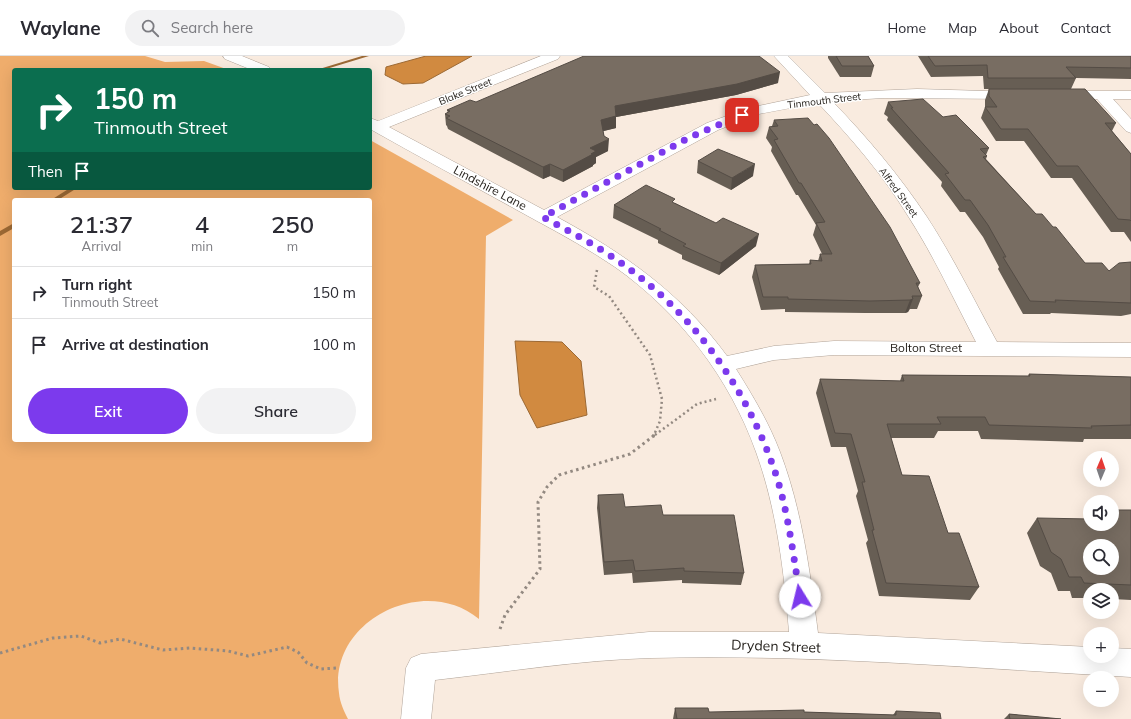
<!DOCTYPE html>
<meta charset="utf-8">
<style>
body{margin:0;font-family:Mulish,sans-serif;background:#f2f2f3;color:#2b2b33;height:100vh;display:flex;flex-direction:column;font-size:15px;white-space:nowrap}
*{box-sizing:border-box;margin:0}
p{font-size:13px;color:#7c7c81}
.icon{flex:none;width:22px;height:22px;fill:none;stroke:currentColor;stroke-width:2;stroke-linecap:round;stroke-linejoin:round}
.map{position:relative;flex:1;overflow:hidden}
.side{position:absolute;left:12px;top:142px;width:360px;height:244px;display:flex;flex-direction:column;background:#fff;border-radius:4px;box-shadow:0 4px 16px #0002}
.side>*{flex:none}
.guide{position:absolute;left:12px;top:12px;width:360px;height:122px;border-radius:4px;box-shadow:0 4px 16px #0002;background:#0b6e4f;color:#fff;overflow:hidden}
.needle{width:26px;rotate:2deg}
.controls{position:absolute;left:1083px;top:395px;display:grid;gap:8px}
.controls a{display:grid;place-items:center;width:36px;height:36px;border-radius:50%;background:#fff;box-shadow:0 4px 16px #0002;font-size:20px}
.pin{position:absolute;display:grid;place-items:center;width:34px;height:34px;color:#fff;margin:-17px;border-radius:8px;box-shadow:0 2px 6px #0006}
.me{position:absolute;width:44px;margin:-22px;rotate:351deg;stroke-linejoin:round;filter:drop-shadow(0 0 3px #0008)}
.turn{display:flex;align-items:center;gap:14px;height:84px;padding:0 16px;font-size:18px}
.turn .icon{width:52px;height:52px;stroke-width:2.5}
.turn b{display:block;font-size:28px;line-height:34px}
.then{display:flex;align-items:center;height:38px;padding:0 16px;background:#0003;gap:8px;font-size:15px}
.eta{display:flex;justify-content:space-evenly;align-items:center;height:68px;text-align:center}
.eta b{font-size:24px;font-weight:600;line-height:28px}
.primary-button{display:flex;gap:8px;margin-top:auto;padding:8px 16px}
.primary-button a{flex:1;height:46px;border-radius:24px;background:#7c3aed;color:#fff;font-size:16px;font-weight:600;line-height:46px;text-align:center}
.primary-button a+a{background:#f2f2f3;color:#2b2b33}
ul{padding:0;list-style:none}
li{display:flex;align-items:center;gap:12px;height:52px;padding:0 16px;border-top:1px solid #e1e1e2}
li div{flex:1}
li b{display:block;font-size:15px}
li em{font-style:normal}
header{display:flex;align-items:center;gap:24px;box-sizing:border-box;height:56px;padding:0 20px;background:#fff;border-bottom:1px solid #e1e1e2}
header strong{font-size:19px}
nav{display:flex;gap:22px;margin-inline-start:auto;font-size:14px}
.search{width:280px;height:36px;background:#f2f2f3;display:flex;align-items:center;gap:10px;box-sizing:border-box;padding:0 14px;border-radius:22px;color:#7c7c81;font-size:15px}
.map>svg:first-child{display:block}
.green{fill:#efad6c;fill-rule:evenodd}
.water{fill:#d18a40;stroke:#9c6934}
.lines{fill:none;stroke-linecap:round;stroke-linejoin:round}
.stream{fill:#9c6934;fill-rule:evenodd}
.minor-casing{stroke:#b1a499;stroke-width:1}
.path-far1{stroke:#938981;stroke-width:2.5;stroke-dasharray:2 3;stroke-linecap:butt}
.path{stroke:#938981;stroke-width:3;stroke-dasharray:2.5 3.5;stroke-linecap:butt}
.minor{fill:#fff;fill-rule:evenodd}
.wall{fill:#675e54}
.shaded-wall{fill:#544c45}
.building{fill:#786d62;stroke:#544c45;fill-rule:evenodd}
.route{stroke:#7c3aed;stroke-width:7;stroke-dasharray:0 12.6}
.labels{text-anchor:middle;stroke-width:3;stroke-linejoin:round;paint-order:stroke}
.far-street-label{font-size:10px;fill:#201c17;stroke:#fff}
.street-label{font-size:12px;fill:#201c17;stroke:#fff}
.near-street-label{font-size:14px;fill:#201c17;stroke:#fff}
</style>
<header>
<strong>Waylane</strong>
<div class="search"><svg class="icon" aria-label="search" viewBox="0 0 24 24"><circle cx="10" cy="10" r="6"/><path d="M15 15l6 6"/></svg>Search here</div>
<nav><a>Home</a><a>Map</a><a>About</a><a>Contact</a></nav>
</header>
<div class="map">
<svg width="1131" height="663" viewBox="0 0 1131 663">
<rect width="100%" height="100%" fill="#f9ebdf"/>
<path class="green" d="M0,0H145L165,6L204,5L229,14H14V132H370V84L513,164L486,180L479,563C424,517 328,565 339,637C340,647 344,655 348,663H0ZM14,144H370V384H14Z"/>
<g class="water">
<path d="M426,0H472L423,27L403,28L385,19L386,11Z"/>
<path d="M515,285L562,286L581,305L587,359L537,372L520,339Z"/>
</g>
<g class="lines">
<g class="stream">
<path d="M362,0H369L323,14H316Z"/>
<path d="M70,132H77L58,144H51Z"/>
<path d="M14,167V172L0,180V175Z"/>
</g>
<defs>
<g id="minor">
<path d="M223,0H242L269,11L271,14H252L225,3Z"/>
<path d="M541,0H560L558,3L389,71L544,154L707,67L749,52L810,39L774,0H788L825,37L917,33L1021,36L1023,39L1021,42L1016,43L884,42L832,45C867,81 899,119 927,161C953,201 974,244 997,286L1131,287V301L834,299L774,304L736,313C753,340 769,367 780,396C802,454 810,516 818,577L1090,591V600H1112V592L1131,593V621C971,612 811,598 651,602C579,604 506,616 435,624L431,663H401L406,612L411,602L421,598L649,576H789C784,516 777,454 756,396C730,323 680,257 615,211C590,194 563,179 537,165C481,134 425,104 370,73V62L378,65ZM818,47C851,82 883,119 908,160C934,200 954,244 976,286L834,285L774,290L727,300C681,237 625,198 557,161L718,74L759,58Z"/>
<path d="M1060,35H1131V43H1113L1131,63V77L1126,75L1097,43L1055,42L1053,39L1055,36Z"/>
</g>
</defs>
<use href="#minor" class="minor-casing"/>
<g class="path-far1">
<path d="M597,214L594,231L609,240L650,299L662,343L660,365L654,379"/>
<path d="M655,379L697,348L716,343"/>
</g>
<g class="path">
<path d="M653,381L654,378"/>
<path d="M500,573L505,559L540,513L538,446L547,431L559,419L630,398L656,378"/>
<path d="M0,597L53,582L81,580L100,587L120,583L163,594L190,592L228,595L248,600L287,591L298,596L307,607L321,613L337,612"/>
</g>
<use href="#minor" class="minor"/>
</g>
<g class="wall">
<path d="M828,0H868L874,10L871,21H840L828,2Z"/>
<path d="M918,0H1131V23L1076,22L1071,33L1116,67L1112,75L1131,98V186L1124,176H1111L1072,122H1051L1024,85H996L981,62L985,51V44L989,33H984L983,20L931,21Z"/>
<path d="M778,27L736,39L616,61V72L603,75L604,80L608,95L596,101V107L593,109V110L563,126L550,120L543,123L448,73L447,70L446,69L445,58L448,57L447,54L476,46Z"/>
<path d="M888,46L943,61L989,92L986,99L987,100L986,103L1036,158L1053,171L1085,207L1109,215L1131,206V258L1121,260L1051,257L1050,258H1023L998,213L999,211L983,181L965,156H960L941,130L942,126L887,64L888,61L884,58Z"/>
<path d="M774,64L920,227L918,231L922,240L917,253H910L908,256L905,257H865L785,256V253L761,254L752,221L755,209L809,208L810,204L818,205L820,198H822L813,179L816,169L798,139H796L771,95L772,91L766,82L769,71L772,70Z"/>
<path d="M698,105L753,120L731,134L697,117Z"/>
<path d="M675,147L756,190L719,219L682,203V199L658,187V184L613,162L614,149Z"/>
<path d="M1029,318L1131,321V383H1084L1083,386L981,383L978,375H938L934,382H891L902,419L948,477L979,531L970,544L879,540L866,487L868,484L856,440L858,435L846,391H831L816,337L820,323L900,325L902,319L1028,320Z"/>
<path d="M598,439L625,451L663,459L744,517L741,529L682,527V524L633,527L632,517L604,519L597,452Z"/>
<path d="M1131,454V544L1112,543V534H1090V542H1072L1070,535H1058L1051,517L1040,510L1027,477L1037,462L1090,468Z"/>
<path d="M675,652L709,656H804L893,659L896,655L941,663H673Z"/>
<path d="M1009,658L1061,663H1004Z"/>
</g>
<g class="shaded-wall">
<path d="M780,16L778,27L736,39L616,61V72L600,76L601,64L615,50Z"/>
<path d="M609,83L608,95L596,101V107L593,109V110L563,126V114L590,92Z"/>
<path d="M550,108V120L543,123V111Z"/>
<path d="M755,108L753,120L731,134L732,122Z"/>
<path d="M759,178L756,190L719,219L721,207Z"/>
<path d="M913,243L908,256L905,257L910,244Z"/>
</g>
<g class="building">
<path d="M584,0H759L780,16L737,28L615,50L616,60L601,64L604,80L609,83L590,92L596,95L591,98H593L563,114L550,108L543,111L446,62L450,60L445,58L450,55L447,54L470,44L476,46Z"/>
<path d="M836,0H868L874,10H842Z"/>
<path d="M928,0H1131V12L1066,11L1076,22H988L987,9L935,10Z"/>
<path d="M989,33H1085L1116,67H1105L1131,98V165L1130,164L1118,163L1078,110H1057L1028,73H1001L985,51H997L989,40Z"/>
<path d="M923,43L943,61L956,59L989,92L980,93L987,100L983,101L1036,158H1042L1053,171H1056L1085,207H1102L1109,215L1119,207L1131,206V247L1055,244L1056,246L1030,245L1003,201H1006L988,169L970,144H965L945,118L949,117L891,52H893L888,46Z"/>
<path d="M808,62L814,69L817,68L829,82L890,171L920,227H916L922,240H912L913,243L910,244L870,245L788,243V241H763L755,209L811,208L810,204L822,205L820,198H832L816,167L825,166L801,127H799L774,84L778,83L769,71L778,70L774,64Z"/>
<path d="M718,93L755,108L732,122L698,105Z"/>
<path d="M646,129L673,142L675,143L672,146L716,167L723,162L759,178L721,207L683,190L686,188L659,174L661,173L614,149Z"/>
<path d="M1029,318L1131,321V369L1091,370L1092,372L989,369L985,361H937L941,368H887L902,419L929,420L948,477H959L979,531L886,527L872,474H874L862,426H865L851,378L835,377L820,323L904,325L902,319L1030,320Z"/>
<path d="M623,438L625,451L661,449L663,459H734L744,517L684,515V512L635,515L633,504L604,506L598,439Z"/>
<path d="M1112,454H1131V529L1084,527L1081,521H1069L1061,503L1051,496L1037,462L1090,463V468H1112ZM1090,490H1112V512H1090Z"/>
<path d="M675,652H708L709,656L804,654V656L896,659V655L940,657L941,663H677Z"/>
<path d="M1009,658L1061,663H1010Z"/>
</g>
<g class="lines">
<path class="route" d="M742,59L690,81L543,161C571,176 599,191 624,209C698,262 751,339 778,425C789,463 794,503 800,541"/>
</g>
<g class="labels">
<g class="far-street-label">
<text transform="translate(465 35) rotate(-22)" y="4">Blake Street</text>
<text transform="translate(824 44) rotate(-7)" y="4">Tinmouth Street</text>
<text transform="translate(899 136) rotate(54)" y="4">Alfred Street</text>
</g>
<g class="street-label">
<text transform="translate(490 132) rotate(28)" y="4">Lindshire Lane</text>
<text x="926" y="296">Bolton Street</text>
</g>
<g class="near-street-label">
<text transform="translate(776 590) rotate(2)" y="5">Dryden Street</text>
</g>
</g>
</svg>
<div class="controls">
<a><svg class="needle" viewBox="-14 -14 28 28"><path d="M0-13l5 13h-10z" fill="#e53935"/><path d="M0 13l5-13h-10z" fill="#7c7c81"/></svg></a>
<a><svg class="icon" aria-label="sound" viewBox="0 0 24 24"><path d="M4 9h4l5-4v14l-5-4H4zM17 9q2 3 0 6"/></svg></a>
<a><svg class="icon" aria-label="search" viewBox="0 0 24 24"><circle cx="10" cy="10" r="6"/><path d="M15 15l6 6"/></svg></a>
<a><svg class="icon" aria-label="layers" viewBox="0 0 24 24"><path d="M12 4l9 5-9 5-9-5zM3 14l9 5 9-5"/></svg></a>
<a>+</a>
<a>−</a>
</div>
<div class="pin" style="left:742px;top:59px;background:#d93025"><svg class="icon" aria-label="arrive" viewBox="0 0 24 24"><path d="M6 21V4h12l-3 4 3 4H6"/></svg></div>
<svg class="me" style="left:800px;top:541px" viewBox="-20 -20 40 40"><circle r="19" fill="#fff"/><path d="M0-13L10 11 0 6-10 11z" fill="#7c3aed"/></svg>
<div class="guide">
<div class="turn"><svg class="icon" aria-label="right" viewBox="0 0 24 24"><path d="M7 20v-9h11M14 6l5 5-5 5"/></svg><div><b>150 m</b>Tinmouth Street</div></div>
<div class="then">Then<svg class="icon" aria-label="arrive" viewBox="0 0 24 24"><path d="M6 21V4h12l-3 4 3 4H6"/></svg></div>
</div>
<section class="side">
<div class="eta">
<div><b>21:37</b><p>Arrival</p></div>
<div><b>4</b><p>min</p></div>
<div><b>250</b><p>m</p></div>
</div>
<ul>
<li><svg class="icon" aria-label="right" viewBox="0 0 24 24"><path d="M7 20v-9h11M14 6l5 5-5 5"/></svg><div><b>Turn right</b><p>Tinmouth Street</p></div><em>150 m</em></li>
<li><svg class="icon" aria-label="arrive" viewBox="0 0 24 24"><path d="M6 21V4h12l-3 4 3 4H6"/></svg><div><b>Arrive at destination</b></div><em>100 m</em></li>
</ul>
<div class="primary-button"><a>Exit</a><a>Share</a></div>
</section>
</div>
